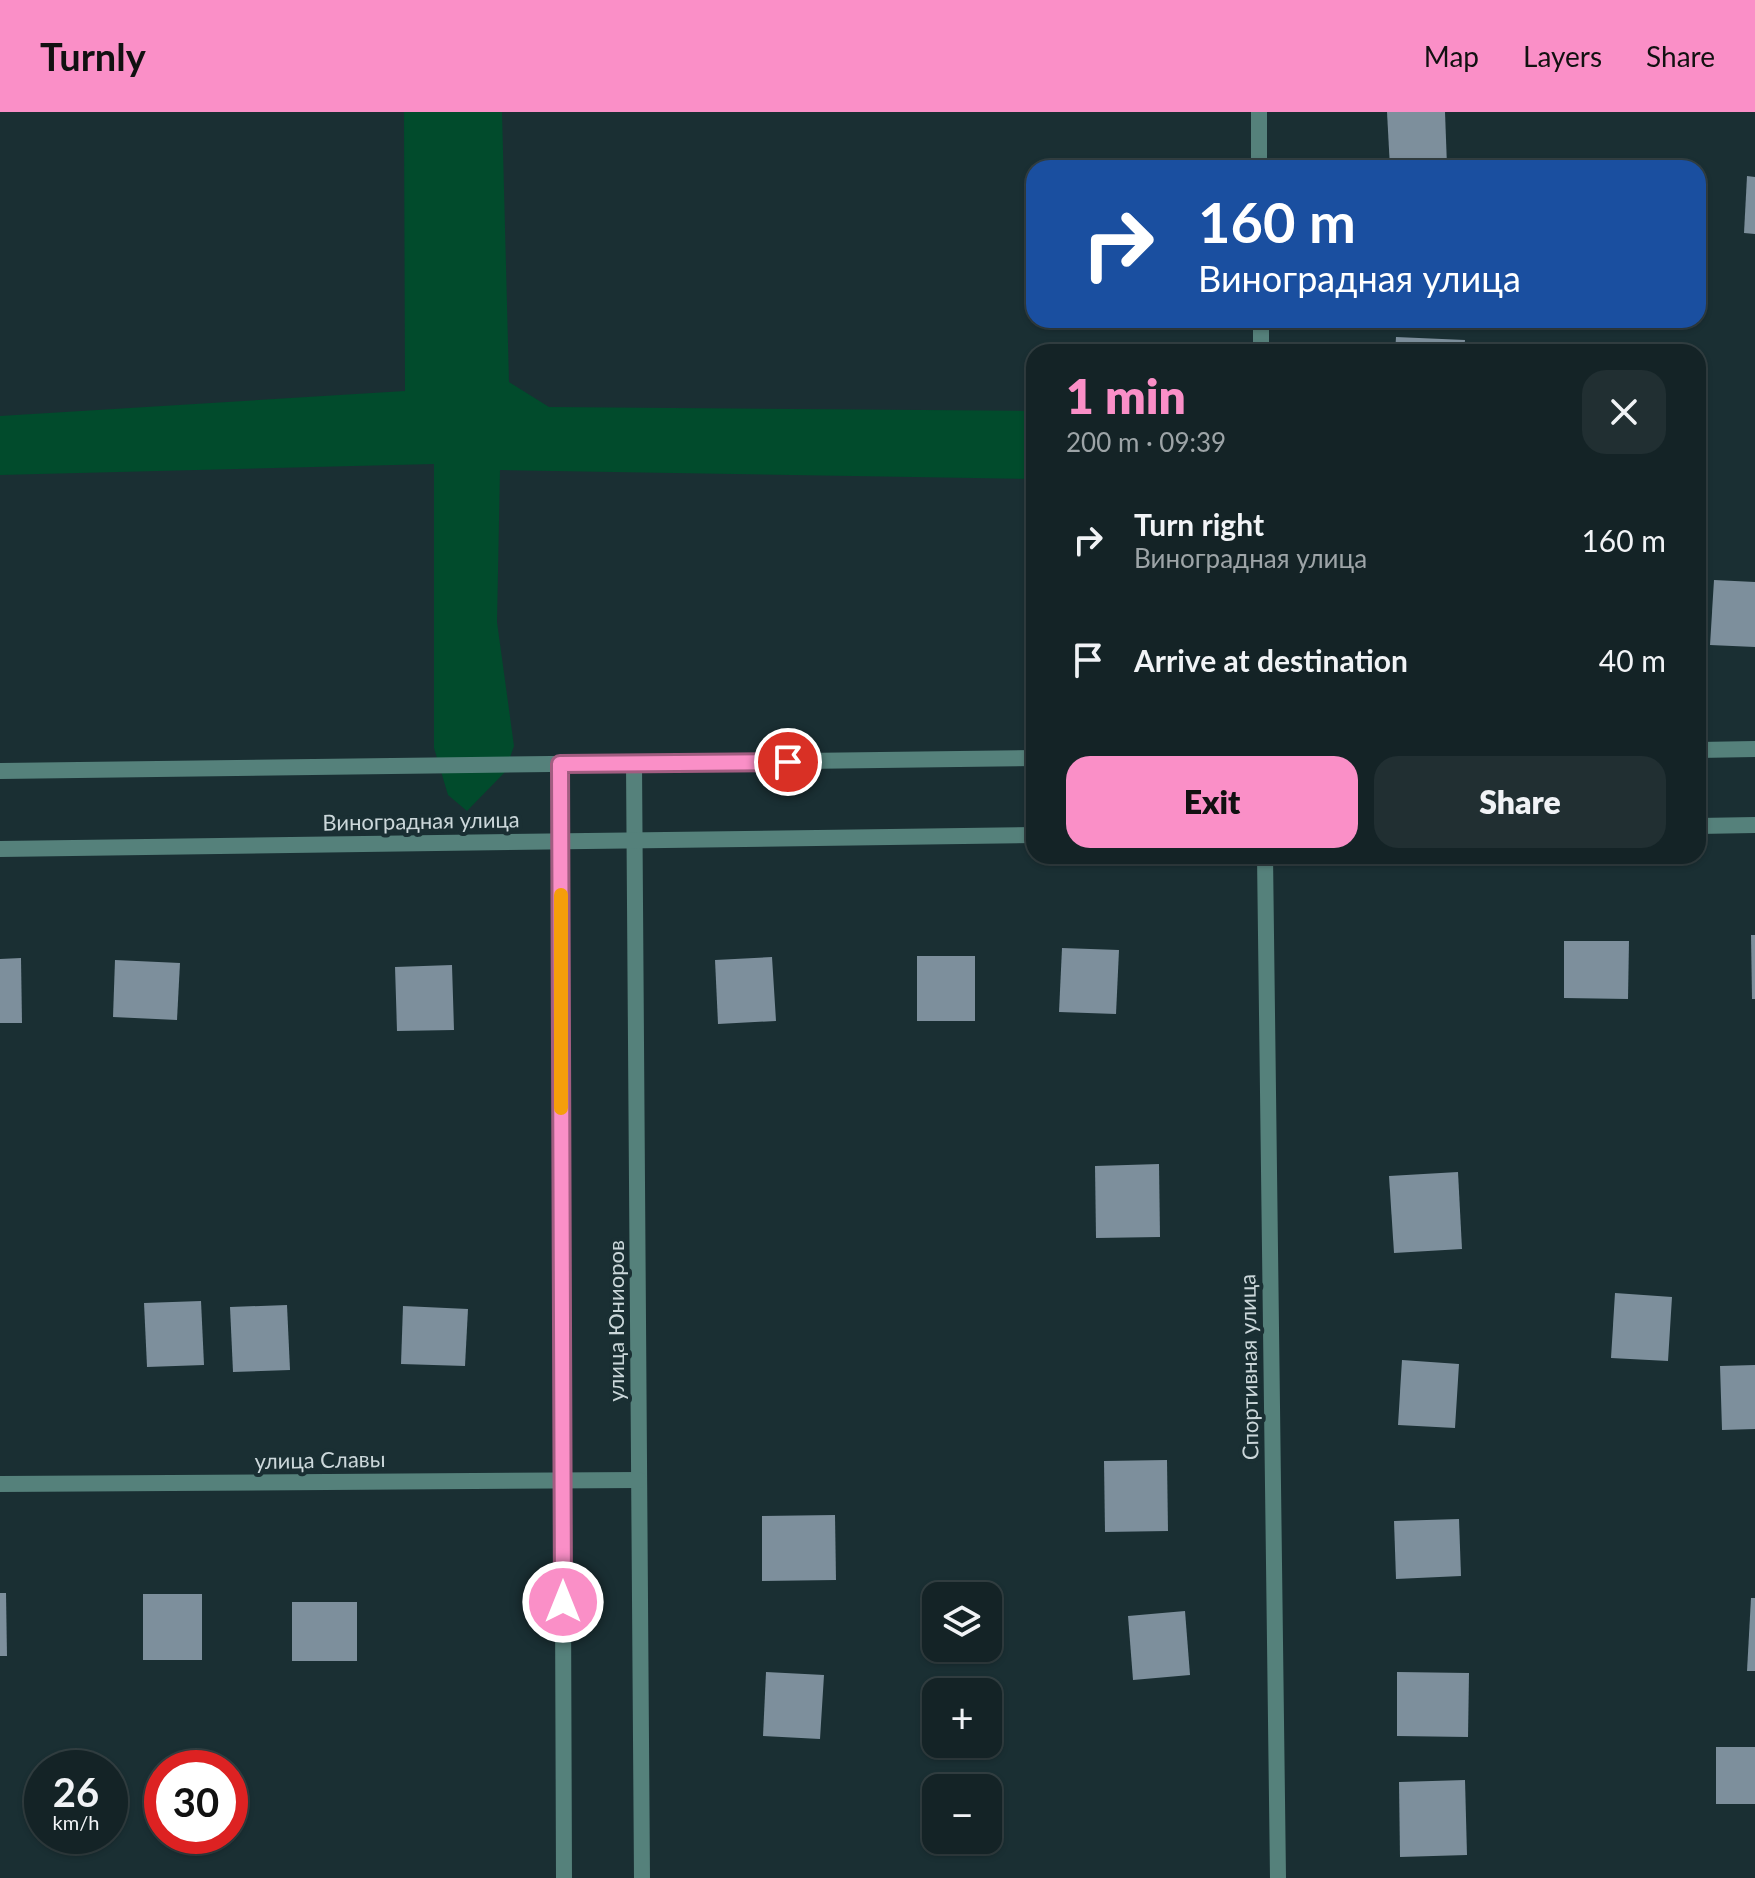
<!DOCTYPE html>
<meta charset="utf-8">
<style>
body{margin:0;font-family:Lato,sans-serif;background:#212f32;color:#f1f3f6;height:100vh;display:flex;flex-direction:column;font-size:30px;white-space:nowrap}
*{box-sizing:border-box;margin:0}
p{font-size:26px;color:#9da4a7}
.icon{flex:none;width:44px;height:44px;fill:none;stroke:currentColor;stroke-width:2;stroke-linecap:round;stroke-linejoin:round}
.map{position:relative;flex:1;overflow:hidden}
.panel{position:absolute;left:1026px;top:232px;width:680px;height:520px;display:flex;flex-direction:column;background:#142326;border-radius:24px;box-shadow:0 2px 6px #0004,0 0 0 2px #334043}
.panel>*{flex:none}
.top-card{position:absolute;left:1026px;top:48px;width:680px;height:168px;border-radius:24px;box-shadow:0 2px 6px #0004,0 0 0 2px #334043;background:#1a4fa0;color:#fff;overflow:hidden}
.controls{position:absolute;left:922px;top:1470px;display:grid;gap:16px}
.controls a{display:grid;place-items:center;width:80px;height:80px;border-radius:16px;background:#142326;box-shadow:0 2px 6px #0004,0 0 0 2px #334043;font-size:40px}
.speed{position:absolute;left:24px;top:1638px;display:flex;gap:16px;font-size:40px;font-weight:700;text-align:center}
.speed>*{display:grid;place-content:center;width:104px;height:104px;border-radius:50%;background:#142326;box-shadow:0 2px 6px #0004,0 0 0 2px #334043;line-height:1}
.speed small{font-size:20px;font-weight:400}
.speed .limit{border:12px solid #d22;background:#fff;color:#111}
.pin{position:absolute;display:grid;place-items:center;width:68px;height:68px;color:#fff;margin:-34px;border:4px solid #fff;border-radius:50%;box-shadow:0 2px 8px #0007}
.me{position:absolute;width:88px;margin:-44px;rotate:0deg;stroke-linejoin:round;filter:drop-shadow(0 0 6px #0008)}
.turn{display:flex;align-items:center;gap:28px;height:168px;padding:0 40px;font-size:36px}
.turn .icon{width:104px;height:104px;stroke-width:2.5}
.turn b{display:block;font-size:56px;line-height:68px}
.round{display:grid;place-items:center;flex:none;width:84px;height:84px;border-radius:24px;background:#212f32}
.head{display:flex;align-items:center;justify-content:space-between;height:136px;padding:0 40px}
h1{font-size:48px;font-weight:800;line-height:60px;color:#fa8fc7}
.primary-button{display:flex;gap:16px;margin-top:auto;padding:16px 40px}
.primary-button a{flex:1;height:92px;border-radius:24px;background:#fa8fc7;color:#111;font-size:32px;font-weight:800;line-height:92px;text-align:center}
.primary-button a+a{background:#212f32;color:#f1f3f6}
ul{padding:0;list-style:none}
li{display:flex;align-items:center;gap:24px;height:120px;padding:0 40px}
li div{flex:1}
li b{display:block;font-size:30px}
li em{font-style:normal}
header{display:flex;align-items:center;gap:48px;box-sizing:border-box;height:112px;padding:0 40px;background:#fa8fc7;color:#111}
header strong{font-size:38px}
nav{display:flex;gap:44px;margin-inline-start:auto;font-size:28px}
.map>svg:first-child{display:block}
.green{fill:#014b2c}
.building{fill:#7d8f9c}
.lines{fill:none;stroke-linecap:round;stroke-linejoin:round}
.minor{stroke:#55817b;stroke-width:16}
.route-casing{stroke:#a25d81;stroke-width:20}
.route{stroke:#fa8fc7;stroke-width:14}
.slow{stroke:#f59e0b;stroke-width:14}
.labels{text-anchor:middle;stroke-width:8;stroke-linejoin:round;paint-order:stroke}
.street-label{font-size:22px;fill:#cbd7da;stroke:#1a2f33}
</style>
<header>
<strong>Turnly</strong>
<nav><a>Map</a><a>Layers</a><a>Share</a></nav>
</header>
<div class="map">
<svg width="1755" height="1766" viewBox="0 0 1755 1766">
<rect width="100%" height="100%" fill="#1a2f33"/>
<path class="green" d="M404,0H502L509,270L549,295L1034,299V367L500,358L497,510L514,634L505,660L467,699L448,683L434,636V352L0,363V304L405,279Z"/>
<g class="building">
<path d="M1387,0H1445L1447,54L1390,56Z"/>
<path d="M1747,64L1755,65V122L1744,121Z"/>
<path d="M1396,225L1465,228L1464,240H1395Z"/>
<path d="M1714,468L1755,470V535L1710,533Z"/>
<path d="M1751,823H1755V887H1752Z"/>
<path d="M1564,829H1629L1628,887L1564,886Z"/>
<path d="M1062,836L1119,838L1116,902L1059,900Z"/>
<rect x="917" y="844" width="58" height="65"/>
<path d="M772,845L776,909L718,912L715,848Z"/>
<path d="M21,846L22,911H0V847Z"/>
<path d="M115,848L180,851L177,908L113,905Z"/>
<path d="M452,853L454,918L397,919L395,855Z"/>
<path d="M1159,1052L1160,1125L1096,1126L1095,1054Z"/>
<path d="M1458,1060L1462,1137L1394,1141L1389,1064Z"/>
<path d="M1615,1181L1672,1185L1668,1249L1611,1246Z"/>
<path d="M201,1189L204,1253L147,1255L144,1191Z"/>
<path d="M287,1193L290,1258L233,1260L230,1195Z"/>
<path d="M403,1194L468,1197L465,1254L401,1252Z"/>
<path d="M1402,1248L1459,1252L1455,1316L1398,1313Z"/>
<path d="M1755,1253V1317L1722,1318L1720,1254Z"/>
<path d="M1167,1348L1168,1419L1105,1420L1104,1349Z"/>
<path d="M835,1403L836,1468L762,1469V1404Z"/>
<path d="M1459,1407L1461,1464L1396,1467L1394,1409Z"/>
<path d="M0,1481H6L7,1544H0Z"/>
<rect x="143" y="1482" width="59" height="66"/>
<path d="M1751,1486H1755V1559H1747Z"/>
<rect x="292" y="1490" width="65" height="59"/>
<path d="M1185,1499L1190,1563L1133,1568L1128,1504Z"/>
<path d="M766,1560L824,1563L820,1627L763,1624Z"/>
<path d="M1397,1560L1469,1561L1468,1625L1397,1624Z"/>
<rect x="1716" y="1635" width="39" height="57"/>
<path d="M1465,1668L1467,1743L1400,1745L1399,1670Z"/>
</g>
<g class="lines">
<g class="minor">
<path d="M1259,0V56"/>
<path d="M1261,208V240"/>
<path d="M1698,638L1755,637"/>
<path d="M560,652L564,1766"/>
<path d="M634,652L642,1766"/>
<path d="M0,659L1034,646"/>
<path d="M1698,714L1755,713"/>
<path d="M0,737L1034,723"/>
<path d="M1265,744L1278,1766"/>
<path d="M0,1372L639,1368"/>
</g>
</g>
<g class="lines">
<defs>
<path id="route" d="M563,1490L560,652L788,650"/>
</defs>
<use href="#route" class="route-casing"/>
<use href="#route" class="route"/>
<path class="slow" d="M561,783V996"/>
</g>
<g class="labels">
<g class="street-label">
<text transform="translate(421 709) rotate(-1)" y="8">Виноградная улица</text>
<text transform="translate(616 1209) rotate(-90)" y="8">улица Юниоров</text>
<text transform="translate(1249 1255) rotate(-91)" y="8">Спортивная улица</text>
<text transform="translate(320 1348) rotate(-1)" y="8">улица Славы</text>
</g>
</g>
</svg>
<div class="controls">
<a><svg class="icon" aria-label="layers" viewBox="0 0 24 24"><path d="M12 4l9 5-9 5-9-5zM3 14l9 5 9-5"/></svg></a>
<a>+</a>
<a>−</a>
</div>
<div class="speed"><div>26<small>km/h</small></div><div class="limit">30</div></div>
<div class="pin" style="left:788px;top:650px;background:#d93025"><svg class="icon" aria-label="arrive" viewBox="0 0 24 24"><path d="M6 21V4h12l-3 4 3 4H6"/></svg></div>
<svg class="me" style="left:563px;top:1490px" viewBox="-20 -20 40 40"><circle r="17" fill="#fa8fc7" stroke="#fff" stroke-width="3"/><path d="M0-11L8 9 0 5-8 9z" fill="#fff"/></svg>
<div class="top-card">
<div class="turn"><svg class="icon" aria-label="right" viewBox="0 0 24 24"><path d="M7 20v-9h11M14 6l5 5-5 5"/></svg><div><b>160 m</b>Виноградная улица</div></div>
</div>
<section class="panel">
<div class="head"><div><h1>1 min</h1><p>200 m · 09:39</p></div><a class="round"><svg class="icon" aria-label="close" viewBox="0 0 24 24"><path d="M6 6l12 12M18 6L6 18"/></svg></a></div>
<ul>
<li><svg class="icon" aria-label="right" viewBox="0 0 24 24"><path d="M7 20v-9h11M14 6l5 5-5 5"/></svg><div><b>Turn right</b><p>Виноградная улица</p></div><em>160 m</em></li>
<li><svg class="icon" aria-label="arrive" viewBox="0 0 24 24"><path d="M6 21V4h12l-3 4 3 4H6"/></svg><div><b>Arrive at destination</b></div><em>40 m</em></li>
</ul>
<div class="primary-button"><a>Exit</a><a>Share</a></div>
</section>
</div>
